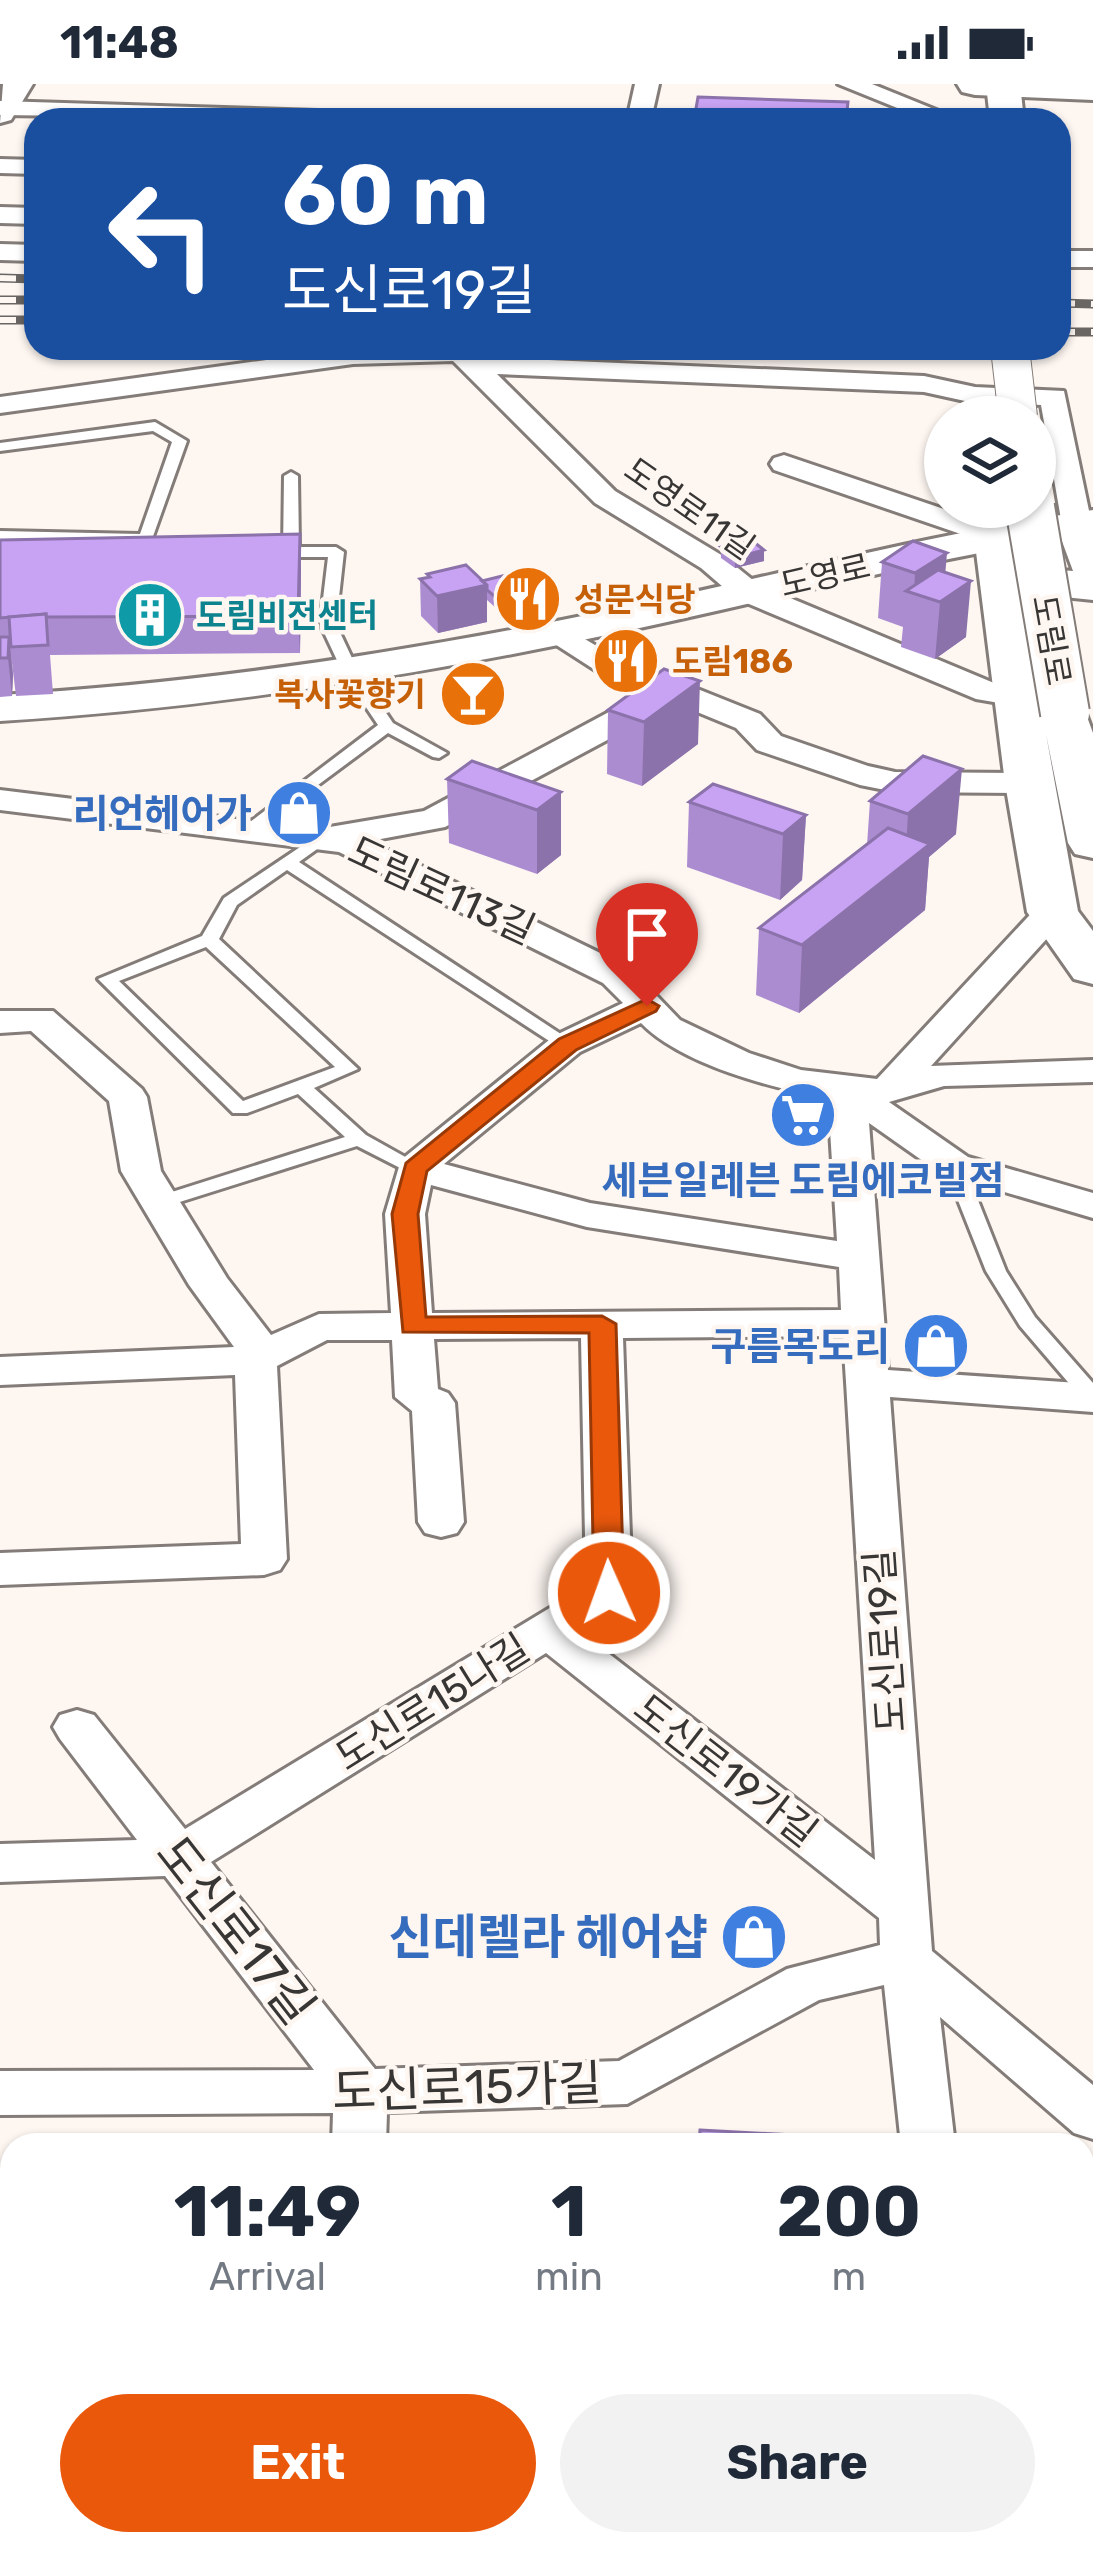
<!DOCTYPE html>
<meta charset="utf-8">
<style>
body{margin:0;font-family:Rubik,"Noto Sans KR",sans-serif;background:#f2f2f3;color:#1f2937;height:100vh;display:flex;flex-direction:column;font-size:45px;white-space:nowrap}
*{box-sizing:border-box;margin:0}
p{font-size:39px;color:#747a83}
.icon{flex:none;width:66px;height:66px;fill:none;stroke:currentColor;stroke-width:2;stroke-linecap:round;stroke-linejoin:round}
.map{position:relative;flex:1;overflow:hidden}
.details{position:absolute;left:0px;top:2049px;width:1095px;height:423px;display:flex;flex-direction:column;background:#fff;border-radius:36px 36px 0 0;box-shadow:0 3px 9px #0004}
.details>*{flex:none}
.top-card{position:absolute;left:24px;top:24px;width:1047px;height:252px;border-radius:36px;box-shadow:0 3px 9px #0004;background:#1a4fa0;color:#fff;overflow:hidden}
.buttons{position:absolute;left:924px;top:312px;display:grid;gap:24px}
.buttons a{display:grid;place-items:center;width:132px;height:132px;border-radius:50%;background:#fff;box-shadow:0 3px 9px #0004;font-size:60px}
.pin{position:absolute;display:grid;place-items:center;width:102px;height:102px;color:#fff;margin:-123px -51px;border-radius:50% 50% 50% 0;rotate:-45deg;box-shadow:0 0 12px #0007}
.pin .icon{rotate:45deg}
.me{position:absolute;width:132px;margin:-66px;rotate:358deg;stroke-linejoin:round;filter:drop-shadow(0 0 9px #0008)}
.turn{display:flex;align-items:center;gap:42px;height:252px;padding:0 60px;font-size:54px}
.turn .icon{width:156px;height:156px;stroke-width:2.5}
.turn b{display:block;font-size:84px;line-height:102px}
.eta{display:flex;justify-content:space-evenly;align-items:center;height:204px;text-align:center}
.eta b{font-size:72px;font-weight:700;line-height:84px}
.button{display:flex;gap:24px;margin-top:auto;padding:24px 60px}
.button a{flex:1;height:138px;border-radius:72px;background:#ea580c;color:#fff;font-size:48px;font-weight:700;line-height:138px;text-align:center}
.button a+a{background:#f2f2f3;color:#1f2937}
.status{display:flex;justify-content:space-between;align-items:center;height:84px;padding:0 60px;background:#fff;direction:ltr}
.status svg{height:33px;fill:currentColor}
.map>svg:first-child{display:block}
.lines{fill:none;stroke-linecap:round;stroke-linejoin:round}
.service-casing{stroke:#837c78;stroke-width:6}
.minor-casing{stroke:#837c78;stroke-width:6}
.tertiary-casing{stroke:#837c78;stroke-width:6}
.secondary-casing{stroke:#837c78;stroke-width:6}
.primary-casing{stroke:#837c78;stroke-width:6}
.service{fill:#fff;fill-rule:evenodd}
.minor{fill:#fff;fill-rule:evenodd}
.tertiary{fill:#fff;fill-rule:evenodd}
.secondary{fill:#fff;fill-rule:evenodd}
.primary{fill:#fff;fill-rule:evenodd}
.rail-casing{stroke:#6a6664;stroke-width:9}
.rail{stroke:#fdf6f1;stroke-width:6;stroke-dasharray:16;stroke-linecap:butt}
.secondary-bridge-far1-casing{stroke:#837c78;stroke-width:40;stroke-linecap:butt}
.secondary-bridge-casing{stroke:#837c78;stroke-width:52;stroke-linecap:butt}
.secondary-bridge-far1{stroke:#fff;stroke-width:38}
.secondary-bridge{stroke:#fff;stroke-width:48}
.wall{fill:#ac8cd1}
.shaded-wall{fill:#8c72aa}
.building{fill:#c8a3f3;stroke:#8c72aa;stroke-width:3}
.route{fill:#ea580c;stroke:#983908;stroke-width:3}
.labels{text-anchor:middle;stroke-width:9;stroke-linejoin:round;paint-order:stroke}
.far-street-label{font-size:33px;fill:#383634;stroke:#fdf6f1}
.far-food-label{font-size:33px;font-weight:bold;fill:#c56008;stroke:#fdf6f1;text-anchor:start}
.far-culture-label{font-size:33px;font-weight:bold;fill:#0d838f;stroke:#fdf6f1;text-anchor:start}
.shop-label{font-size:39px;font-weight:bold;fill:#366cbe;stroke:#fdf6f1;text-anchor:end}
.street-label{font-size:39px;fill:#383634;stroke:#fdf6f1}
.near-street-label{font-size:48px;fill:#383634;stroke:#fdf6f1}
.near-shop-label{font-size:48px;font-weight:bold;fill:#366cbe;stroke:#fdf6f1;text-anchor:end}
</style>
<div class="status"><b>11:48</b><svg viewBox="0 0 49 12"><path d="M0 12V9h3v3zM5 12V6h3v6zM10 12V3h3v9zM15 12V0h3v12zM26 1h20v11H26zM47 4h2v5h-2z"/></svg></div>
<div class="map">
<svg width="1093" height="2471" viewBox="0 0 1093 2471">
<rect width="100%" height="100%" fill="#fdf6f1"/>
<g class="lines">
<defs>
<g id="service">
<path d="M155,338L187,357L151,458L0,457V447L140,450L172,358L153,347L0,367V359Z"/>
<path d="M291,388L298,392L299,463H336L344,468L336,540L359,589L393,639L447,669L439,674L433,673L388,649L252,750L246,749V741L378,641L343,589L320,540L328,473H291L283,468L284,392Z"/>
<path d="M321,749L330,754L327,758L299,778L576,960L567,966L560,964L287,786L237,821L219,855L358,985L314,1004L366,1051L425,1084L415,1090L408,1088L357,1062L167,1122H153L150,1118L153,1114L345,1053L298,1010L247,1029H233L98,895L202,852L224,814ZM206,863L335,983L243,1017L119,897Z"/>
<path d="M954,1075L964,1081L1006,1187L1035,1233L1093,1299V1320L1085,1318L1020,1242L986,1187L944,1081Z"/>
</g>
<g id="minor">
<path d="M635,0H659L651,36H627Z"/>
<path d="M838,0H872L961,36H927Z"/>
<path d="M0,17L382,29L394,36L0,31Z"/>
<path d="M0,75L36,76V90L0,89Z"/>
<path d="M0,123L36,124V140L0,139Z"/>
<path d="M0,160L36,161V177L0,176Z"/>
<rect x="1059" y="167" width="34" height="16"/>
<path d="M352,264H470L479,273L924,292L975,303L1064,307L1092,441L1077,450L1062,441L1041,321L965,317L924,308L497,290L615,407L723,472L759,501L994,599L1028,605L1033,612L1017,622L976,615L737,515L701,484L595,419L453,277L353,280L0,329V313Z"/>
<path d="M784,371L1006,446L1010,452L995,461L984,458L774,386L770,380L774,374Z"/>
<path d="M558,539L667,604L700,606L760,630L781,652L868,682L895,688L1029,689L1041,692L1046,699L1041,706L1029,709L895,708L860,701L757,666L736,644L685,623L667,624L445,743L370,757L629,883L680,936L749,969L801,986L877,995L1040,820H1066L1071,828L931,982L1093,976V998L944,1002L889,1018L968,1073L1093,1109V1134L940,1089L869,1039L888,1286L1093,1300V1328L890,1313L932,1867L1093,2001V2055L1074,2049L940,1933L955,2061H901L884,1901L819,1916L627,2020L387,2028L386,2061H332L333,2029L0,2031V1987L314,1986L165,1792L0,1798V1760L137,1756L60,1655L53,1643L60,1631L77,1626L94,1631L185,1745L586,1502L581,1254L434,1255L438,1305L448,1309L455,1319L464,1438L457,1449L441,1453L425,1449L418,1438L412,1327L395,1313L392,1256H327L277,1282L287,1475L280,1486L264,1491L0,1501V1469L241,1460L235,1291L0,1301V1273L234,1263L189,1201L121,1087L109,1017L31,947L0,949V927H53L142,1005L147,1013L161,1087L227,1194L271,1251L319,1230L391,1229L385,1130L401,1076L554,952L623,919L603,899L339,768L0,726V706L318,745L424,727L637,613L547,555L542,548ZM641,939C682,981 772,1004 828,1014L837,1157L590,1119L444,1080L580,968ZM431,1101L587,1143L839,1183L841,1226L432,1229L425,1130ZM843,1252L846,1298L875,1776L581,1548L625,1520L632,1509L623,1254ZM546,1569L879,1834L880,1861L787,1885L619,1977L375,1985L211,1778Z"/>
</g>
<g id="tertiary">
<path d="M3,0H33L11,36L0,39Z"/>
<path d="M1093,426V450C934,472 779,515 621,548C415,592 210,624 0,637V611C210,599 415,567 621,524C778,491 934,449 1093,426Z"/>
</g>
<g id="secondary">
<path d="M986,0H1020L1024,36H990Z"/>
<path d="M1077,428L1093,433V516L1025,509L1043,628L1048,619L1065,615L1082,619L1093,649V774L1075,770L1068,759L1046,650L1078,827L1093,847V900L1074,895L1027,828L1005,699L974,452L980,443L995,439L1010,443L1016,452L1021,483L1073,487L1056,441L1062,432Z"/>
<rect x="0" y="2306" width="12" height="74"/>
<rect x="1083" y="2319" width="10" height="74"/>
</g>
<path id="primary" d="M957,0H1093V16L975,11L962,8Z"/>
</defs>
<use href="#service" class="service-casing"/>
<use href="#minor" class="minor-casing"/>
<use href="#tertiary" class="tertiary-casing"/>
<use href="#secondary" class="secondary-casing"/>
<use href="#primary" class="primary-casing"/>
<use href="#service" class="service"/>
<use href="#minor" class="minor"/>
<use href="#tertiary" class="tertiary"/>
<use href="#secondary" class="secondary"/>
<use href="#primary" class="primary"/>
<defs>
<g id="rail">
<path d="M0,194L36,195"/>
<path d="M0,216H36"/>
<path d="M1059,219L1093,220"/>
<path d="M0,236H36"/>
<path d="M1059,248H1093"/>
</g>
</defs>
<use href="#rail" class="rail-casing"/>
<use href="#rail" class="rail"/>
<defs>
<path id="secondary-bridge-far1" d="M1010,264L1018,333"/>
<path id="secondary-bridge" d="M1030,423L1065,629"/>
</defs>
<use href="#secondary-bridge-far1" class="secondary-bridge-far1-casing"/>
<use href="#secondary-bridge" class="secondary-bridge-casing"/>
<use href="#secondary-bridge-far1" class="secondary-bridge-far1"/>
<use href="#secondary-bridge" class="secondary-bridge"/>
</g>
<g class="wall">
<path d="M300,450L301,487L300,569L50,571L53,610L16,612L11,571L13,591L12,612L0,613V456Z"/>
<path d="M721,463L764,477L735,484L721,474Z"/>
<path d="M882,478L945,488L966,553L935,575L901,563L903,543L878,534Z"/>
<path d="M427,490L482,497L553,519L505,532L487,516V538L438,549L421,532L420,495L427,493Z"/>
<path d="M664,585L698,660L642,702L607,690L608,626Z"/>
<path d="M923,672L956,750L929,773L925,826L799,929L756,911L759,844L867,761L870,717Z"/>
<path d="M447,695L561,708V771L537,790L449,759Z"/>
<path d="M689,718L806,731L802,796L780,816L687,783Z"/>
</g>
<g class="shaded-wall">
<path d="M300,450L301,487L300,569L298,532Z"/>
<path d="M764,466V477L735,484V474Z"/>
<path d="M947,469L943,516L971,497L966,553L935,575L940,518L914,509L915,489Z"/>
<path d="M487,501V538L438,549L437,512Z"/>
<path d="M553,508V519L505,532V521Z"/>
<path d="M9,553L13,591L12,612L8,574Z"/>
<path d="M700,597L698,660L642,702L644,638Z"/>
<path d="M962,685L956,750L929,773L925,826L799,929L802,861L905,780L908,730Z"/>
<path d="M561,708V771L537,790V726Z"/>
<path d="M806,731L802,796L780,816L783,750Z"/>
</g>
<g class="building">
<path d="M698,13L848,18L846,36H694Z"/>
<path d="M300,450L298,532L46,533V530L0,534V456Z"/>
<path d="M750,455L764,466L735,474L721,463Z"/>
<path d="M913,457L947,469L915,489L882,478Z"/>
<path d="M466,481L487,501L437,512L420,495L430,493L427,490Z"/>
<path d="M526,486L553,508L505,521L487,506V501L482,497Z"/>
<path d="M938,486L971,497L940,518L906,507Z"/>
<path d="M46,530L48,561L11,563L9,533Z"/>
<path d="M0,553H9L8,574H0Z"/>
<path d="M664,585L700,597L644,638L608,626Z"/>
<path d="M923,672L962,685L908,730L870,717Z"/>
<path d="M472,677L561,708L537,726L447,695Z"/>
<path d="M713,700L806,731L783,750L689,718Z"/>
<path d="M888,744L930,760L802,861L759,844Z"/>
<path d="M700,2046L793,2051V2061H699Z"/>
<path d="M0,2435H12V2460H308V2471H0Z"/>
<path d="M866,2460H965L966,2471H867Z"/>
</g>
<path class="route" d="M647,915L659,922L656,927L576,966L427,1087L418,1130L426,1233L602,1232L616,1240L624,1509L609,1519L594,1509L589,1249L403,1248L392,1130L406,1079L559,955Z"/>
<defs>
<symbol id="restaurant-disc" viewBox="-11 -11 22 22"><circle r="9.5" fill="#e8710a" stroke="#fdf6f1"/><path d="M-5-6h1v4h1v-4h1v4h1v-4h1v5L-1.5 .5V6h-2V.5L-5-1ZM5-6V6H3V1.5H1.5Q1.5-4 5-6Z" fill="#fff"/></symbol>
<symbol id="building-disc" viewBox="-11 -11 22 22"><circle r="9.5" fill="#0f9aa8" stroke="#fdf6f1"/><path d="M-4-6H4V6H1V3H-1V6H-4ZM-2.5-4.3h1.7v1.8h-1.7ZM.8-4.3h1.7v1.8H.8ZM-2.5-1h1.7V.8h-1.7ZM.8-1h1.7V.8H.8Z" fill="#fff"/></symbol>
<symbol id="bar-disc" viewBox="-11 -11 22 22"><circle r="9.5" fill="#e8710a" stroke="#fdf6f1"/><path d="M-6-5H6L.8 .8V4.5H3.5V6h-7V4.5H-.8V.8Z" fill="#fff"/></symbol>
<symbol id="shop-disc" viewBox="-11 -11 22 22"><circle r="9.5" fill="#3f7fe0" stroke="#fdf6f1"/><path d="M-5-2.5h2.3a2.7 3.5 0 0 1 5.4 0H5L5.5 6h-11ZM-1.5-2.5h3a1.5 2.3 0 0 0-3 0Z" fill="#fff"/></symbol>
<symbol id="supermarket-disc" viewBox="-11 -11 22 22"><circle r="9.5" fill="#3f7fe0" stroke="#fdf6f1"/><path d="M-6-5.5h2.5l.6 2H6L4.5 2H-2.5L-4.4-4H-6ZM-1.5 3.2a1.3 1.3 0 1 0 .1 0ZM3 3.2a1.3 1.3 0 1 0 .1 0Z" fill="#fff"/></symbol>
</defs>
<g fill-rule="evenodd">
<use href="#restaurant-disc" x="490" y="477" width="76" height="76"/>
<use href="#building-disc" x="112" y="493" width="76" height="76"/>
<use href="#restaurant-disc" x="588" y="539" width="76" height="76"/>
<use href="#bar-disc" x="435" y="572" width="76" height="76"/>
<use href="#shop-disc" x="261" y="691" width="76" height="76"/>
<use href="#supermarket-disc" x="765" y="993" width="76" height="76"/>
<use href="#shop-disc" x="898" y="1224" width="76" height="76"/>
<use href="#shop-disc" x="716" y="1815" width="76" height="76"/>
</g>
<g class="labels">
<g class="far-street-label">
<text transform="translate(690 424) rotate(35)" y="12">도영로11길</text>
<text transform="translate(825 491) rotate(-13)" y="12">도영로</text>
<text transform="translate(1052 556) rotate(80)" y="12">도림로</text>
</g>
<g class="far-food-label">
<text x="574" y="527">성문식당</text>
<text x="672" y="589">도림186</text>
<text x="426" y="622" text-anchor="end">복사꽃향기</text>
</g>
<g class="far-culture-label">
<text x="196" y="543">도림비전센터</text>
</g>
<g class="shop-label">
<text x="252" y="743">리언헤어가</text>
<text x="803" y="1110" text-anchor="middle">세븐일레븐 도림에코빌점</text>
<text x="890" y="1276">구름목도리</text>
</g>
<g class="street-label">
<text transform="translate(442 806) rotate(25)" y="14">도림로113길</text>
<text transform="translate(885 1557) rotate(-94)" y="14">도신로19길</text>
<text transform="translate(432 1618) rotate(-32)" y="14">도신로15나길</text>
<text transform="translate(726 1686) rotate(38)" y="14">도신로19가길</text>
</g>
<g class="near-street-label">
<text transform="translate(236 1846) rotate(52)" y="17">도신로17길</text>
<text transform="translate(467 2003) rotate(-2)" y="17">도신로15가길</text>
</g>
<g class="near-shop-label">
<text x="708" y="1870">신데렐라 헤어샵</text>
</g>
</g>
</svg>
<div class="buttons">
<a><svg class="icon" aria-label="layers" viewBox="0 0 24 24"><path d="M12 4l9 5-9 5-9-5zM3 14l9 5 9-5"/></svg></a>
</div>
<div class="pin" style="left:647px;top:922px;background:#d93025"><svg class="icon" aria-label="arrive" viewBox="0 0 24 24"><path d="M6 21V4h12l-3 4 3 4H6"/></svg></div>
<svg class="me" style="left:609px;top:1509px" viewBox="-20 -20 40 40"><circle r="17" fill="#ea580c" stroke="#fff" stroke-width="3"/><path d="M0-11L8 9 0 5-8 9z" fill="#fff"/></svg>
<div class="top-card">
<div class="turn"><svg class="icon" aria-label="left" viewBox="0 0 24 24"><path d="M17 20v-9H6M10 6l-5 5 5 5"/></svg><div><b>60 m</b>도신로19길</div></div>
</div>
<section class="details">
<div class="eta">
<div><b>11:49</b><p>Arrival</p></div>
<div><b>1</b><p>min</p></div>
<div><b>200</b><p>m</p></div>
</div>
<div class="button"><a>Exit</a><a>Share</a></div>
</section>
</div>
